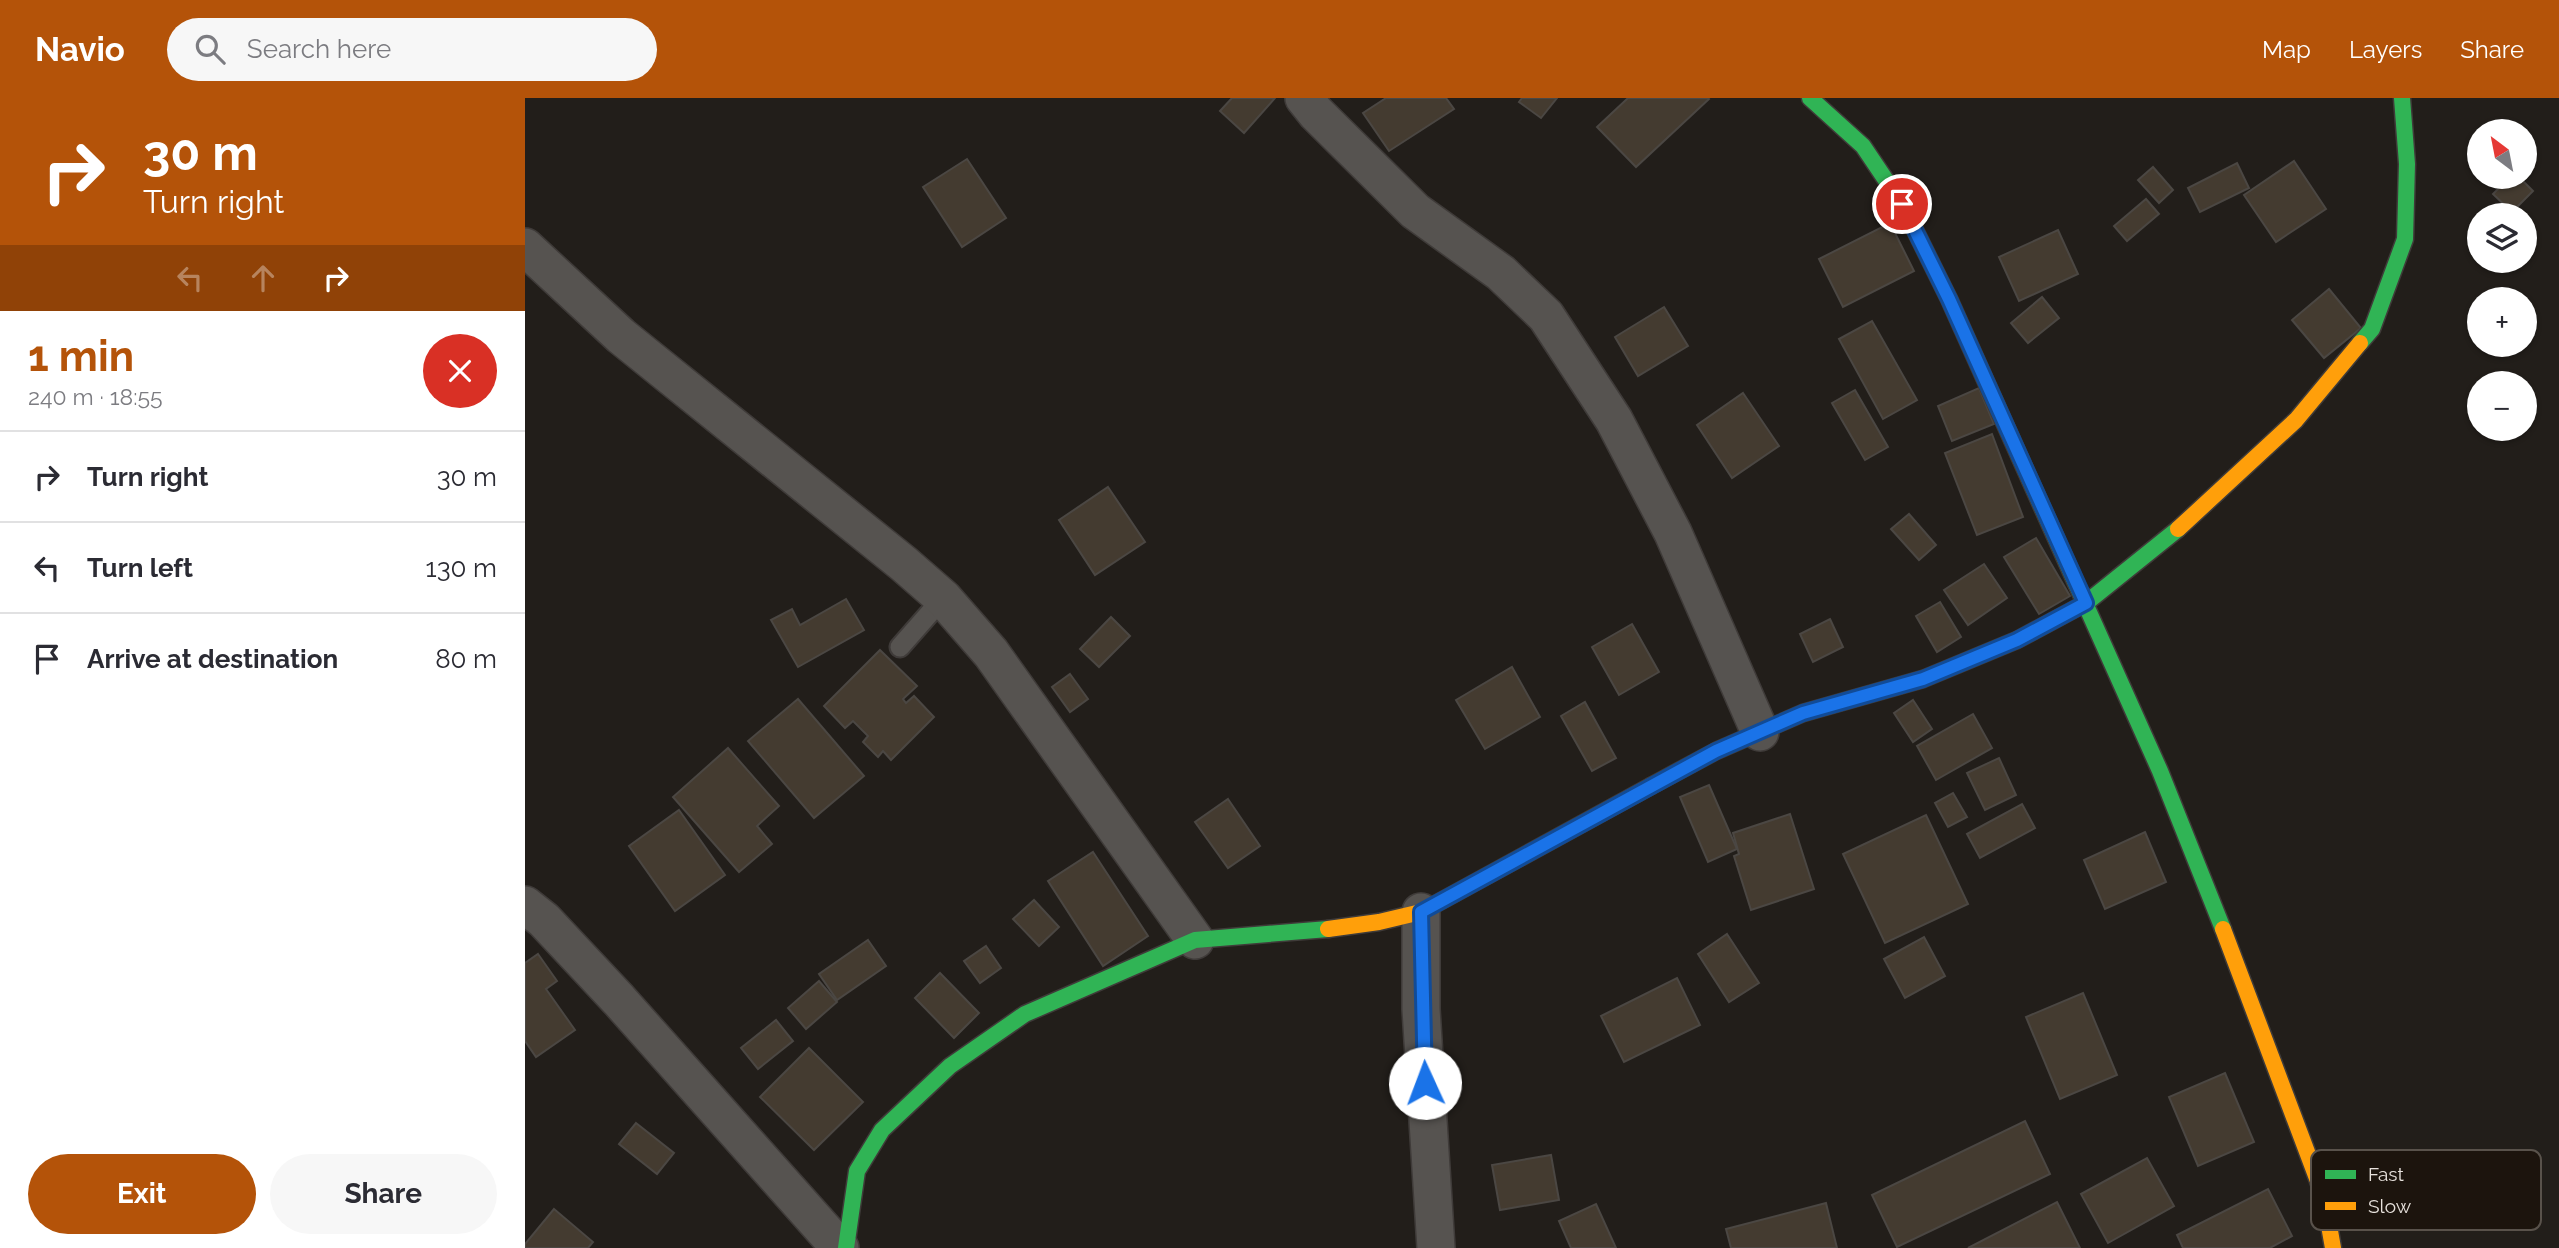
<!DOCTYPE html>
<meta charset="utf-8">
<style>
body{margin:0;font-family:Raleway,sans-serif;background:#f7f7f7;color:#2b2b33;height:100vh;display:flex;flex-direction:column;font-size:26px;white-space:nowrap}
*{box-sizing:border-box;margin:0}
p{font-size:23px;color:#7c7c81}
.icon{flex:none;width:38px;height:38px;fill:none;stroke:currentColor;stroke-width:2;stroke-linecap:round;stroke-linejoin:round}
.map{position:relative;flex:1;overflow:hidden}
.sheet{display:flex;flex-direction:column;background:#fff;width:525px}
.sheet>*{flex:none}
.banner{background:#b45309;color:#fff;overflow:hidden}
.needle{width:46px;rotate:328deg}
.fabs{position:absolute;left:1942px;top:21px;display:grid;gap:14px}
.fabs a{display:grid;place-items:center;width:70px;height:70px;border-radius:50%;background:#fff;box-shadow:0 2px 5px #0004;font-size:35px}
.pin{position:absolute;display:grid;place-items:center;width:60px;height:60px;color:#fff;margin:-30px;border:4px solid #fff;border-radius:50%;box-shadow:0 2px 7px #0007}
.me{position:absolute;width:77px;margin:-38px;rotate:358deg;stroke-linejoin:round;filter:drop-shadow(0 0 5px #0008)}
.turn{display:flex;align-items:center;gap:24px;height:147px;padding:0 28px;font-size:32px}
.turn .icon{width:91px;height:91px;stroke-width:2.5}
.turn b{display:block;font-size:49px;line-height:60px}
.lanes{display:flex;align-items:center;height:66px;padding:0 28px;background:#0003;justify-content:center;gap:35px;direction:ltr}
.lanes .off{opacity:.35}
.round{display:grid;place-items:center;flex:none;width:74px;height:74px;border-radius:37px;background:#f7f7f7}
.overview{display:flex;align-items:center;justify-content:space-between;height:119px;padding:0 28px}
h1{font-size:42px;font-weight:700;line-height:52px;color:#b45309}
.button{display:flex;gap:14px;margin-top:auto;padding:14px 28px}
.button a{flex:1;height:80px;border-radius:42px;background:#b45309;color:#fff;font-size:28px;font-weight:700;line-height:80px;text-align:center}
.button a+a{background:#f7f7f7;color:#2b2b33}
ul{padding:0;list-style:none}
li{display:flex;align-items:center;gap:21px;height:91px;padding:0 28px;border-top:2px solid #e1e1e2}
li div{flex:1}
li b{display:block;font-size:26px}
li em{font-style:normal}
header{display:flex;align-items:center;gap:42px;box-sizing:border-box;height:98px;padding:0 35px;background:#b45309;color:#fff}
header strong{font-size:33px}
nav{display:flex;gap:38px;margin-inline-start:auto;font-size:24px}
.search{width:490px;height:63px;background:#f7f7f7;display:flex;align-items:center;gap:18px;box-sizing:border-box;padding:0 24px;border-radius:38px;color:#7c7c81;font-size:26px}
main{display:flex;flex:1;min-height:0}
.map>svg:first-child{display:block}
.building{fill:#443b30;stroke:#4b4743;stroke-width:2}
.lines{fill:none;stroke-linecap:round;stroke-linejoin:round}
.lane-casing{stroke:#3f3b39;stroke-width:23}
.street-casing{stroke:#3f3b39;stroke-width:40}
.fast-casing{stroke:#3f3b39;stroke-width:19}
.slow-casing{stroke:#3f3b39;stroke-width:19}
.lane{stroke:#565350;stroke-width:19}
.street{stroke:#565350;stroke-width:37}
.fast{stroke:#30b455;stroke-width:16}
.slow{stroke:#ff9f0a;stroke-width:16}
.route-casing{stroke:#114b97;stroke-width:18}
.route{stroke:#1a73e8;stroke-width:12}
.key{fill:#1c140d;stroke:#59524b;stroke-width:2}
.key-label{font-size:19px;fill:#e7e1dc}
</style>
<header>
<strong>Navio</strong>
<div class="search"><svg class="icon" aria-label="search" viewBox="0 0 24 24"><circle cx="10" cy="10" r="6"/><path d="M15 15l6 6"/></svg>Search here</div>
<nav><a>Map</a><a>Layers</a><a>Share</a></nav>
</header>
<main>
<section class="sheet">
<div class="banner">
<div class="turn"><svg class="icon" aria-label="right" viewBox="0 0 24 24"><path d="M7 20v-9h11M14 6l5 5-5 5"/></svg><div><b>30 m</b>Turn right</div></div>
<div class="lanes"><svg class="icon off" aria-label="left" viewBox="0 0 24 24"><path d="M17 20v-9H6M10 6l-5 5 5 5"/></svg><svg class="icon off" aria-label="ahead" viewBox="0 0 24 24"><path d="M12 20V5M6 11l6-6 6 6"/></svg><svg class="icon" aria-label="right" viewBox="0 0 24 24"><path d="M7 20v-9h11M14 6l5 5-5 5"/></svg></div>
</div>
<div class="overview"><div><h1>1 min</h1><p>240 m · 18:55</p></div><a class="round" style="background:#d93025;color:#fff"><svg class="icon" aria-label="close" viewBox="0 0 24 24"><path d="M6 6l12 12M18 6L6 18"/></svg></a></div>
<ul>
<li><svg class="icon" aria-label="right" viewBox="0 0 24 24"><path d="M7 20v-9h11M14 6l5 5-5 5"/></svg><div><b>Turn right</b></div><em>30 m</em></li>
<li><svg class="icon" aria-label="left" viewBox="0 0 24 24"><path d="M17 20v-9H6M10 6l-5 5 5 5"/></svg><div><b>Turn left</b></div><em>130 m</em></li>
<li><svg class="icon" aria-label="arrive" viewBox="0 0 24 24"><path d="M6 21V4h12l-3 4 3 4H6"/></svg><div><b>Arrive at destination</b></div><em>80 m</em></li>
</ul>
<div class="button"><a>Exit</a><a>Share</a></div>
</section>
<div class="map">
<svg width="2034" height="1150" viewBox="0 0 2034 1150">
<rect width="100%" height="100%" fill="#221e1a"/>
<g class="building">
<path d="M707,0H750L719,35L695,13Z"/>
<path d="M861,0H921L929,11L864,53L838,15Z"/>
<path d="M997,0H1032L1016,20L994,4Z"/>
<path d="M1103,0H1183L1184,1L1111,69L1072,29Z"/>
<path d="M442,61L481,120L437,149L398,89Z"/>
<path d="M1769,63L1801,111L1751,144L1719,97Z"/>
<path d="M1712,65L1724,90L1675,114L1663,90Z"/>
<path d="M1628,69L1648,92L1634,105L1613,82Z"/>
<path d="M1985,79H1994L2008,93L1987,114L1968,96Z"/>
<path d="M1621,101L1634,116L1602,143L1589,128Z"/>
<path d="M1365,125L1389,173L1318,209L1294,161Z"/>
<path d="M1533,132L1553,176L1494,203L1474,159Z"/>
<path d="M1804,191L1836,230L1799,260L1767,222Z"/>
<path d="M1517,199L1534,220L1503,245L1486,225Z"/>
<path d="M1139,209L1163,248L1113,278L1090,239Z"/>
<path d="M1347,223L1392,302L1358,321L1314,241Z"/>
<path d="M1454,290L1469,326L1427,343L1413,308Z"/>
<path d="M1330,292L1363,349L1340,362L1307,305Z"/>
<path d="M1218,295L1254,348L1207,380L1172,327Z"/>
<path d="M1467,336L1498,419L1452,437L1420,355Z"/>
<path d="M583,389L620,444L570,477L534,422Z"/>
<path d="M1384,416L1411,447L1394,462L1366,431Z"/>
<path d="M1511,440L1545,498L1514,516L1479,459Z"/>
<path d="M1459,466L1482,500L1443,527L1419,492Z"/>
<path d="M321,501L339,532L273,569L246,522L267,511L275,527Z"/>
<path d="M1415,504L1436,539L1412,554L1391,518Z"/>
<path d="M586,519L605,538L574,569L555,551Z"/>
<path d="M1305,521L1318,549L1288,564L1275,536Z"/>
<path d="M1107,526L1134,574L1094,597L1067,549Z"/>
<path d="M355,552L392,588L378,601L381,605L389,598L409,619L366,662L358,653L353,659L338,644L343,638L328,623L320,630L299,608Z"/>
<path d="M987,569L1015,619L960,651L931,602Z"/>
<path d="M545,576L563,601L545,614L527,589Z"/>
<path d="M273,601L339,678L289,720L223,643Z"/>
<path d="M1388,602L1407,631L1388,644L1369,615Z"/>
<path d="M1060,604L1091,660L1067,673L1036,618Z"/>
<path d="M1448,616L1467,650L1411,682L1392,648Z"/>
<path d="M203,650L254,708L232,728L247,746L214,774L148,699Z"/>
<path d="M1474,660L1491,697L1460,712L1442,675Z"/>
<path d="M1184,687L1212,751L1183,764L1155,699Z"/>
<path d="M1428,695L1442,719L1423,729L1410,705Z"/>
<path d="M703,701L735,748L703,770L670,724Z"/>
<path d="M1497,706L1510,730L1455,760L1442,736Z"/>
<path d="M154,712L200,777L150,813L104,748Z"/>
<path d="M1265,716L1289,791L1226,812L1209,758L1214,756L1208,735Z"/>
<path d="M1401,717L1443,806L1360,845L1318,756Z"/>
<path d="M1620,734L1641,784L1580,811L1559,762Z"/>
<path d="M568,754L623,838L578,868L523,783Z"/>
<path d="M509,802L534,829L514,848L488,821Z"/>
<path d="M1202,836L1234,885L1204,904L1173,856Z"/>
<path d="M1399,839L1420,878L1380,900L1359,861Z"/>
<path d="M343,842L361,868L312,902L294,876Z"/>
<path d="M461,848L476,870L455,885L439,863Z"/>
<path d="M13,856L32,883L21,891L50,932L11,959L0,943V865Z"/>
<path d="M415,875L454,915L429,940L390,900Z"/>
<path d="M1152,880L1175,927L1099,964L1076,918Z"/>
<path d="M294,883L312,904L281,931L263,910Z"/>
<path d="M1558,895L1592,977L1535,1001L1501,919Z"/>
<path d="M251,922L268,943L233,971L216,950Z"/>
<path d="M284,950L338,1004L289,1052L235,999Z"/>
<path d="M1700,975L1729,1044L1673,1068L1644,999Z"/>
<path d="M1500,1023L1525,1076L1372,1149L1347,1097Z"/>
<path d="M111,1025L149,1055L132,1076L94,1046Z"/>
<path d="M1026,1057L1034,1102L975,1112L967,1067Z"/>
<path d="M1622,1060L1649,1108L1583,1145L1556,1096Z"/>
<path d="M1743,1091L1767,1138L1745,1150H1658L1652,1137Z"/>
<path d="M1532,1104L1555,1150H1443Z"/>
<path d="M1301,1105L1312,1150H1206L1201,1131Z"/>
<path d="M1071,1106L1091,1150H1046L1034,1123Z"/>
<path d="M29,1111L68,1144L63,1150H0V1146Z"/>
</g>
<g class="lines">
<defs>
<path id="lane" d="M375,549L418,500"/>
<g id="street">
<path d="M779,0L791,15L890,113L976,175L1021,218L1089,322L1148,435L1235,634"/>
<path d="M0,149L96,238L379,466L418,500L466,555L670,842"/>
<path d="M0,807L19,822L94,902L315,1150"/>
<path d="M896,814V911L911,1150"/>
</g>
<g id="fast">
<path d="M1285,0L1338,48L1377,106L1424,201L1635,673L1698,831"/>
<path d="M1835,245L1847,231L1880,141L1882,66L1877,0"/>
<path d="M1126,688L1191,653L1278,615L1398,581L1492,542L1561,505L1653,431"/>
<path d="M321,1150L332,1073L357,1032L425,968L500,916L670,842L803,831"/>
</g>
<g id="slow">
<path d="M1653,431L1771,322L1835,245"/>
<path d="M803,831L854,824L896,814L1126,688"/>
<path d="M1698,831L1799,1099L1808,1150"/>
</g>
</defs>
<use href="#lane" class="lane-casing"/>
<use href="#street" class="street-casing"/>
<use href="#fast" class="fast-casing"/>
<use href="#slow" class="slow-casing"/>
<use href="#lane" class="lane"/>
<use href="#street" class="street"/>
<use href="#fast" class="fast"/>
<use href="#slow" class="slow"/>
</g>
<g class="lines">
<defs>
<path id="route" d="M900,985L896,814L1191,653L1278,615L1398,581L1492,542L1561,505L1424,201L1377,106"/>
</defs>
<use href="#route" class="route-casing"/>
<use href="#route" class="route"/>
</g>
<rect x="1786" y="1052" width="230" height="80" rx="10" class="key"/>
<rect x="1800" y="1072" width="31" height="9" fill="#30b455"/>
<rect x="1800" y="1104" width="31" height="8" fill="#ff9f0a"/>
<g class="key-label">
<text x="1843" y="1083">Fast</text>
<text x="1843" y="1115">Slow</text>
</g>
</svg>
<div class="fabs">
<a><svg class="needle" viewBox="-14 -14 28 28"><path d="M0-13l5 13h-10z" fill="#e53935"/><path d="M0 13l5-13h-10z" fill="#7c7c81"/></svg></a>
<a><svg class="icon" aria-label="layers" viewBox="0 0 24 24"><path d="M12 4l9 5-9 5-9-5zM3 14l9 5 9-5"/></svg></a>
<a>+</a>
<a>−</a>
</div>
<div class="pin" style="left:1377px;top:106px;background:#d93025"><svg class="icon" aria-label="arrive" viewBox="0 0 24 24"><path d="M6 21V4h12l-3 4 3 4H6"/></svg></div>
<svg class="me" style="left:900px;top:985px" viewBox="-20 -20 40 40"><circle r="19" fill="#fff"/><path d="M0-13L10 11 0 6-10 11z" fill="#1a73e8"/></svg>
</div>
</main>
